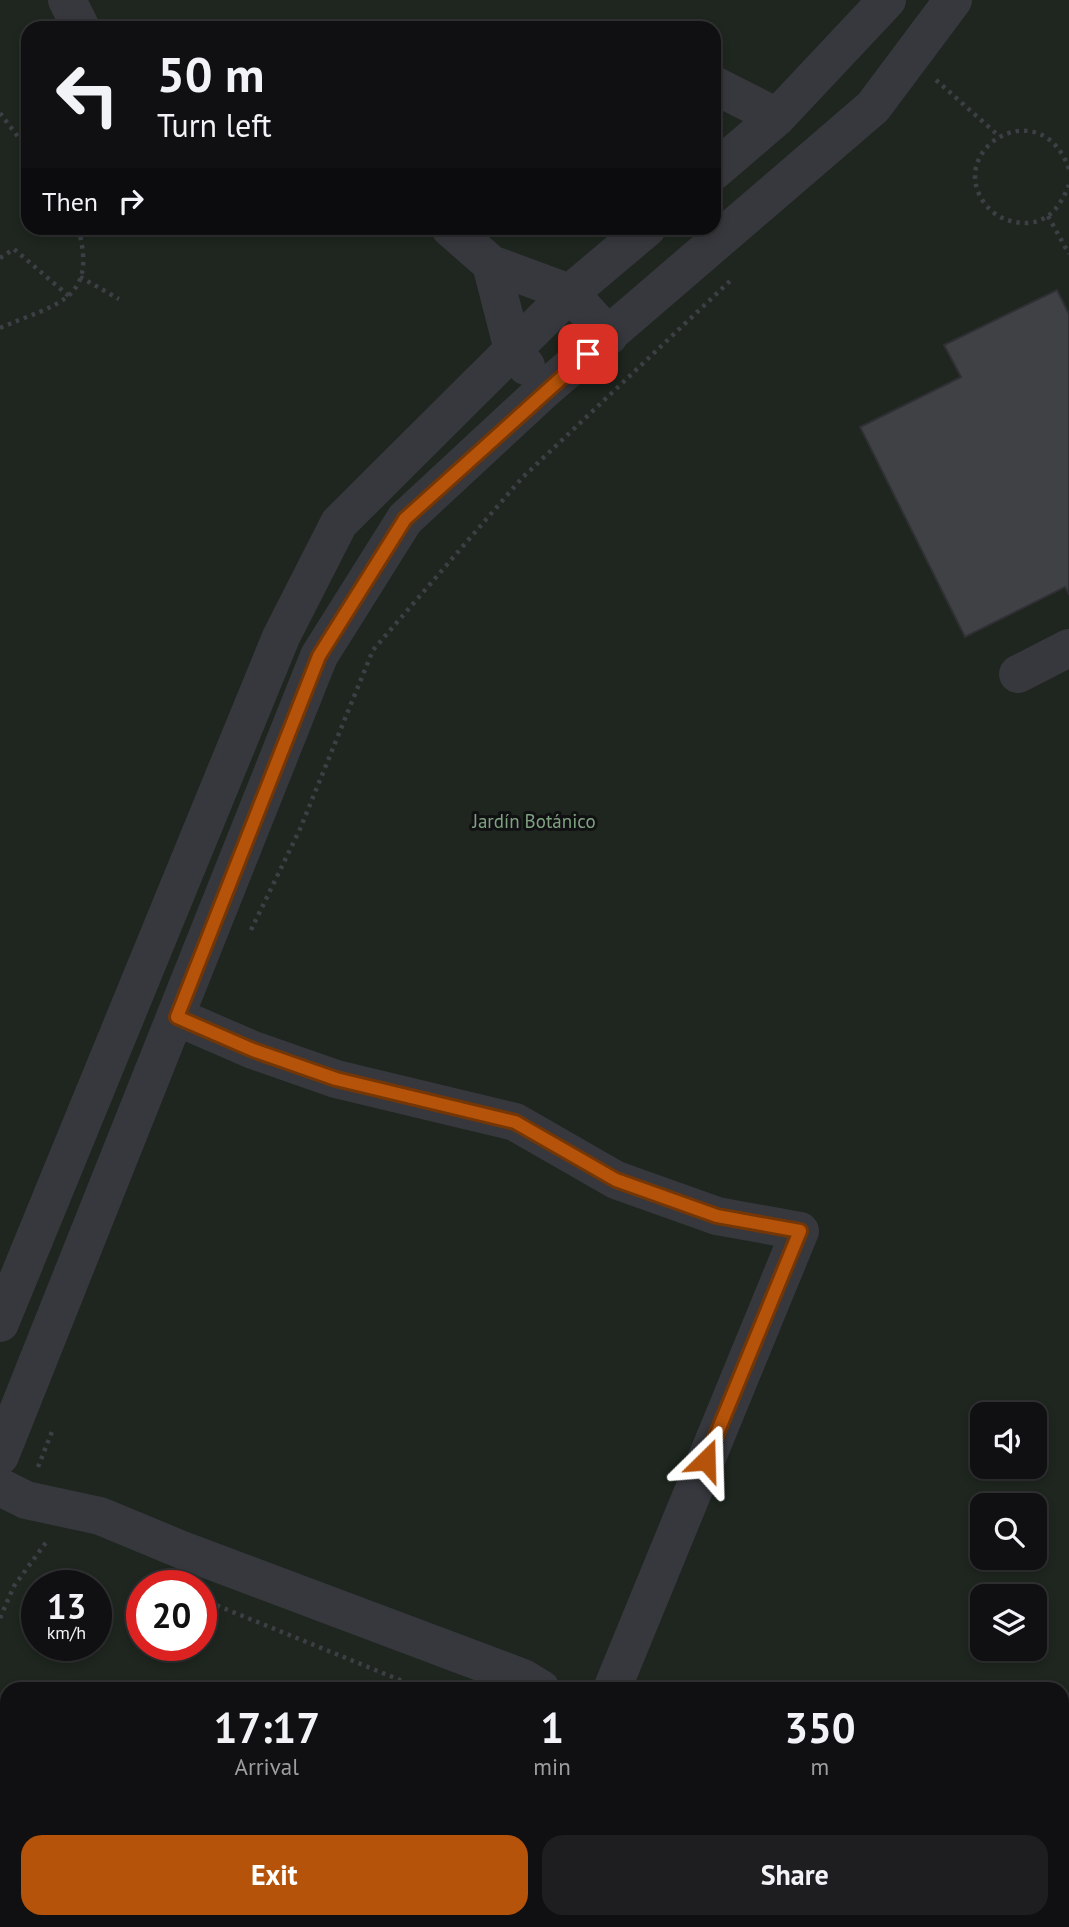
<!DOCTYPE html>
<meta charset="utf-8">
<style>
body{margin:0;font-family:"PT Sans",sans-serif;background:#1e1e20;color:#f1f3f6;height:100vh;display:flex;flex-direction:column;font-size:26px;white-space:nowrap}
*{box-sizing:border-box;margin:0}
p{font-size:23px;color:#9c9d9f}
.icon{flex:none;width:38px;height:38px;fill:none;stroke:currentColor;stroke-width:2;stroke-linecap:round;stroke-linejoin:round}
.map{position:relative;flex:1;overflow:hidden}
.details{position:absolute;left:0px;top:1682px;width:1069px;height:247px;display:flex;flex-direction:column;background:#101012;border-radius:21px 21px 0 0;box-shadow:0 4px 10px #0003,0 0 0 2px #303032}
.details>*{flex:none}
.banner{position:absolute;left:21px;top:21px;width:700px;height:214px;border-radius:21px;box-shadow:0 4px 10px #0003,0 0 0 2px #303032;background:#101012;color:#f1f3f6;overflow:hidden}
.controls{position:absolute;left:970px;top:1402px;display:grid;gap:14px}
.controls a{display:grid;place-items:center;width:77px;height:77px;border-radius:14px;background:#101012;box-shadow:0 4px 10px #0003,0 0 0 2px #303032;font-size:35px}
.speed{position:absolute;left:21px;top:1570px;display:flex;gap:14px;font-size:35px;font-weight:700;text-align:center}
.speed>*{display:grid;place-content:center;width:91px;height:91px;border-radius:50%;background:#101012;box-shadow:0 4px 10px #0003,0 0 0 2px #303032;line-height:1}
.speed small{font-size:18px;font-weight:400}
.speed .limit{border:10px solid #d22;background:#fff;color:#111}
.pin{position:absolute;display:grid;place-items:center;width:60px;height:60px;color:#fff;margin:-30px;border-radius:14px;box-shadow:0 4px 10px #0006}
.me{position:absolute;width:77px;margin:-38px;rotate:22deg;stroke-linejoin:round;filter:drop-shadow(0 0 5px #0008)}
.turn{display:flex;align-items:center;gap:24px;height:147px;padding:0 21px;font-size:32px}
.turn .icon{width:91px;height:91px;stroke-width:2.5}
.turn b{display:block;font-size:49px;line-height:60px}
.then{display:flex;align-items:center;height:66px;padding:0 21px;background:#0003;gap:14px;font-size:26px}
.eta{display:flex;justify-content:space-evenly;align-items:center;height:119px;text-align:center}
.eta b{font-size:42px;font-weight:700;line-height:49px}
.action{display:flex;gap:14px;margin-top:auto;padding:14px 21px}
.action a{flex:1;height:80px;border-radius:21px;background:#b45309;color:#fff;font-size:28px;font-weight:700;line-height:80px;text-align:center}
.action a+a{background:#1e1e20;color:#f1f3f6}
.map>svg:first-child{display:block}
.green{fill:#1e261f;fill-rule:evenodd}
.building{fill:#404145;stroke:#303034;stroke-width:2}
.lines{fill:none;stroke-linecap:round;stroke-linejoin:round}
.path{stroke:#3d3f44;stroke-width:4.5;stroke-dasharray:3.5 5;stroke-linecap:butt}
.minor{stroke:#37383d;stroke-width:38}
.route-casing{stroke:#753606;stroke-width:18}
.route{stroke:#b45309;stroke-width:12}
.labels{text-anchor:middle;stroke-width:6;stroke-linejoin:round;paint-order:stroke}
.park-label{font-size:19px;fill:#7fa381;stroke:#111113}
</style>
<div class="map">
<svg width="1069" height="1927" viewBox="0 0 1069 1927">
<rect width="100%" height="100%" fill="#161618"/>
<path class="green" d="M0,0H1069V1927H0ZM28,28H714V228H28ZM982,1414H1034V1466H982ZM982,1505H1034V1558H982ZM37,1586H96V1645H37ZM142,1586H201V1645H142ZM982,1596H1034V1648H982ZM7,1689H1062V1922H7Z"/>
<path class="building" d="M1057,290L1069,314V594L1065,587L965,637L860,427L961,377L944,345Z"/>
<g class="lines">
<g class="path">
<path d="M936,80L999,136"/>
<path d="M0,113L28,150"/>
<path d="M1069,169C1041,90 944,149 985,204C996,218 1010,223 1028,223C1051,221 1061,204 1069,185"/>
<path d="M1048,216L1069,254"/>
<path d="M0,258L14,249L70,297"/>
<path d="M80,277L119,299"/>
<path d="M0,328C54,304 99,302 78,228"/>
<path d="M251,930L300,829L373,650L522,478L731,280"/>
<path d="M38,1467L53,1429"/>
<path d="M201,1599L422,1689"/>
<path d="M0,1618L14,1586L47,1541"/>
<path d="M522,1923L523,1922"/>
<path d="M985,1927V1922"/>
</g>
<g class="minor">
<path d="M67,0L81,28"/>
<path d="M714,85L777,117"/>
<path d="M714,171L777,117L887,0"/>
<path d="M450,228L491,264L570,293L609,336"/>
<path d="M491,264L513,350L526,366"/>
<path d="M1018,674L1069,648"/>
<path d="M177,1017L253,1050L336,1079L515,1122L616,1180L717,1216L800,1231L612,1689"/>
<path d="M0,1323L281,637L339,523L570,293L647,228"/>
<path d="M0,1456L319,656L405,519L545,389L873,107L953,0"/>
<path d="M0,1487L26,1500L100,1516L182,1550L523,1678L541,1689"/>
</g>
</g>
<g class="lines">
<defs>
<path id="route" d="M588,354L405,519L319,656L177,1017L253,1050L336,1079L515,1122L616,1180L717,1216L800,1231L706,1460"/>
</defs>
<use href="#route" class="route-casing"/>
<use href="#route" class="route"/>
</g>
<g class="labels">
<g class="park-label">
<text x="534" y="828">Jardín Botánico</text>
</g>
</g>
</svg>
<div class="controls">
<a><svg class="icon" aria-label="sound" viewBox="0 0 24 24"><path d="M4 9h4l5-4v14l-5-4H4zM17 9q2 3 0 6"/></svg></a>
<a><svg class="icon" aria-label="search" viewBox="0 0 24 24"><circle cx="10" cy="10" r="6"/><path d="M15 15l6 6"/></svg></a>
<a><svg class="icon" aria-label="layers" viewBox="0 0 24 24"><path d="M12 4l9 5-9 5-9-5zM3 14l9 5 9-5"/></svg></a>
</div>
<div class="speed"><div>13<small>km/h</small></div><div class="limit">20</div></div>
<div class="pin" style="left:588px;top:354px;background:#d93025"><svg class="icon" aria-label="arrive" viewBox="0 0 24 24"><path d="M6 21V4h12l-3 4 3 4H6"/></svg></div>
<svg class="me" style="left:706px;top:1460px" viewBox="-20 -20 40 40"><path d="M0-17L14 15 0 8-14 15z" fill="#b45309" stroke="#fff" stroke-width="4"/></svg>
<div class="banner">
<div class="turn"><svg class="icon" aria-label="left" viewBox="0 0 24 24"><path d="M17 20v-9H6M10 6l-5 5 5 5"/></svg><div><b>50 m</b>Turn left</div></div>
<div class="then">Then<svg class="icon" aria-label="right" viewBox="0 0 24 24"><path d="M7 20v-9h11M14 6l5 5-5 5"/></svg></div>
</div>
<section class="details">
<div class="eta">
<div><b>17:17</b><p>Arrival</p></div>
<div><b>1</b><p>min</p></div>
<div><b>350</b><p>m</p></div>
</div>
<div class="action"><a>Exit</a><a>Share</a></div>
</section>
</div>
